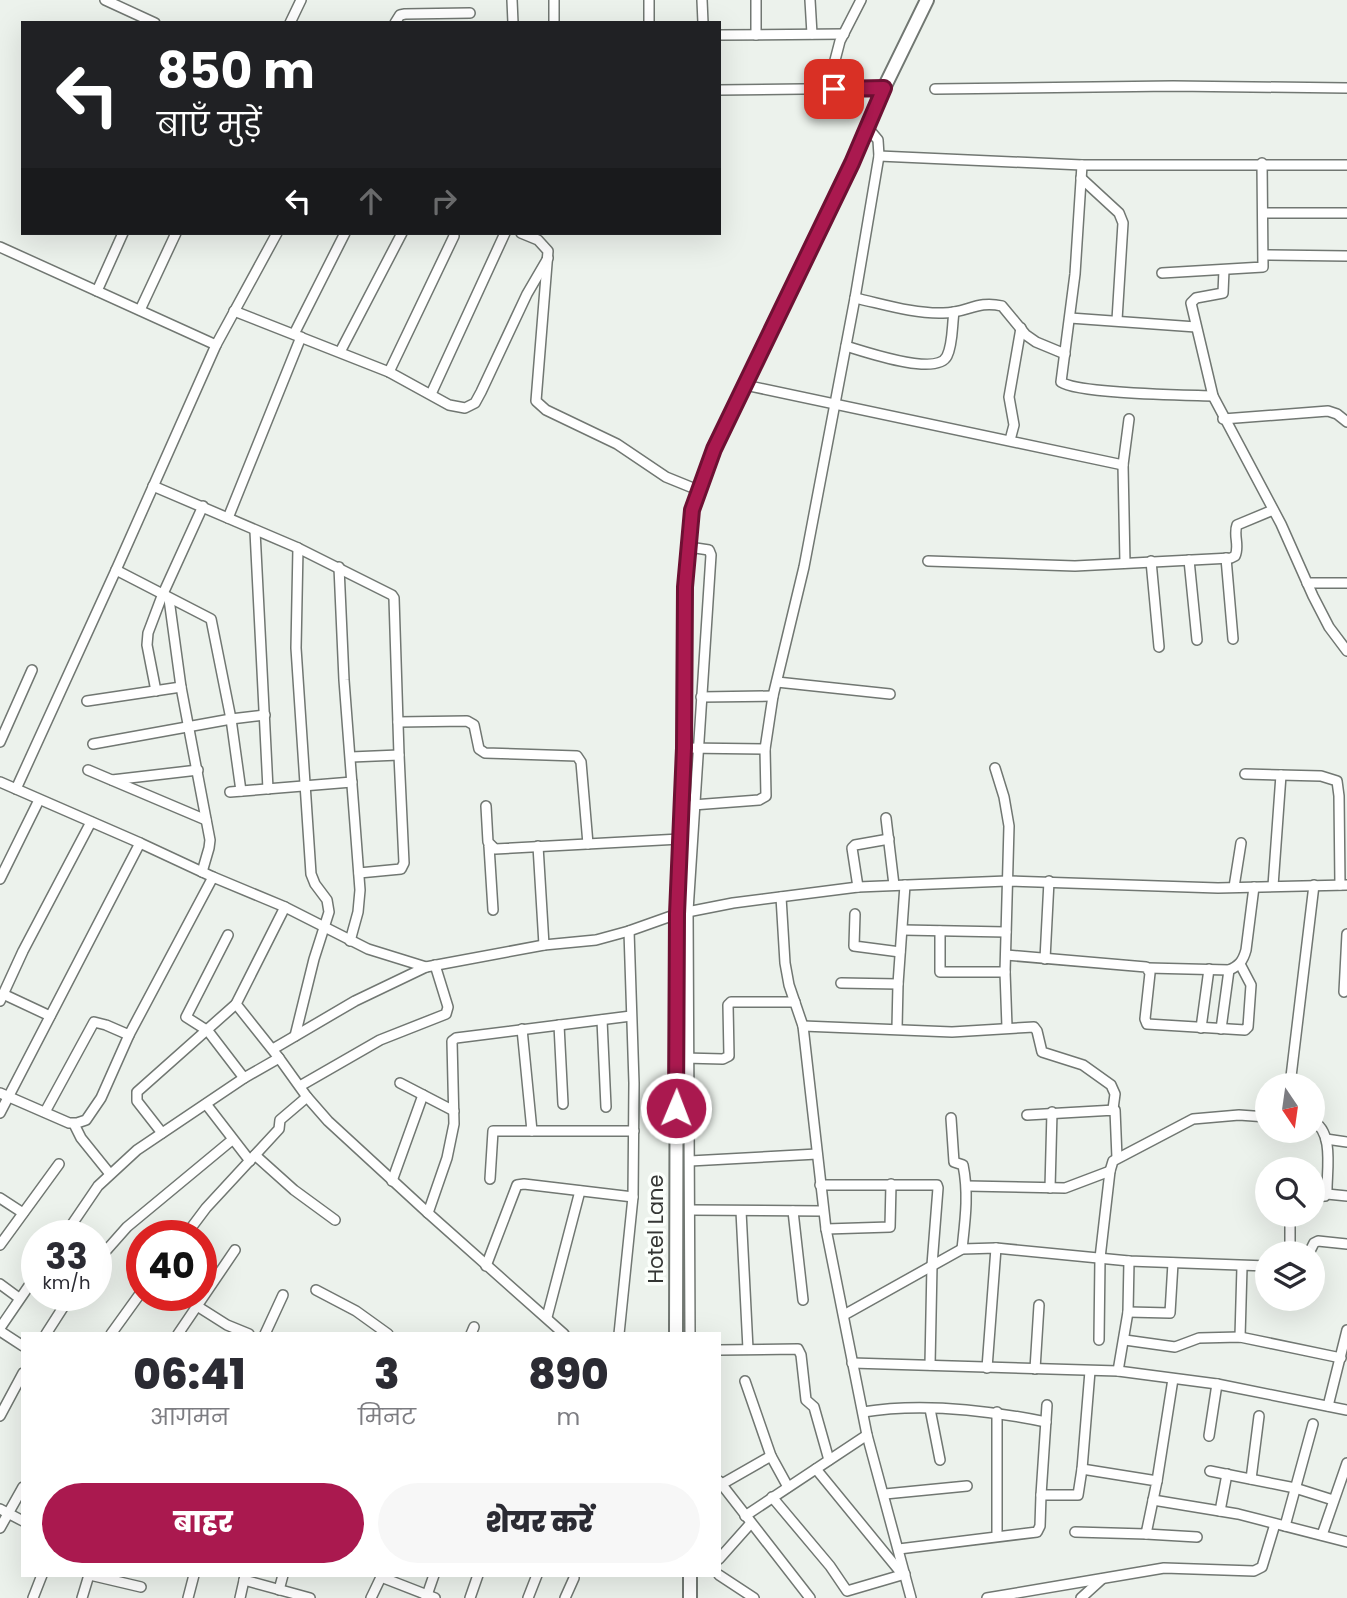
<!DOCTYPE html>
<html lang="hi">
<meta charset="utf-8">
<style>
body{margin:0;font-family:Poppins,"Noto Sans Devanagari",sans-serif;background:#f7f7f7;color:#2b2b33;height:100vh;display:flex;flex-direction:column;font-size:26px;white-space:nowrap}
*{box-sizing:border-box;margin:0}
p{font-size:23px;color:#7c7c81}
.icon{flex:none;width:38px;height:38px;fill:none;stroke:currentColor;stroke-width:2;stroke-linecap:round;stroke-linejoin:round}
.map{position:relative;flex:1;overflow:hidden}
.sheet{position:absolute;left:21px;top:1332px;width:700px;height:245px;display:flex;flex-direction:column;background:#fff;border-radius:0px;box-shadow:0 7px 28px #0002}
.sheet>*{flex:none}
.guide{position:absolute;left:21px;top:21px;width:700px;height:214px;border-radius:0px;box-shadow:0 7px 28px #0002;background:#202124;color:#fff;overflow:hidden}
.needle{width:46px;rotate:167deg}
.fabs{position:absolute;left:1255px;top:1073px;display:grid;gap:14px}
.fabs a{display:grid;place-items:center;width:70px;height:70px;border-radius:50%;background:#fff;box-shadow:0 7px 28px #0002;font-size:35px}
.speed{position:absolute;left:21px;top:1220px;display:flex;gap:14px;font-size:35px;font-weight:700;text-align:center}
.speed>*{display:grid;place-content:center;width:91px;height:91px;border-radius:50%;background:#fff;box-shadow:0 7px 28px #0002;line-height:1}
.speed small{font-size:18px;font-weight:400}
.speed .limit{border:10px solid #d22;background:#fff;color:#111}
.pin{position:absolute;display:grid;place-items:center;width:60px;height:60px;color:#fff;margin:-30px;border-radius:14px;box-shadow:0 4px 10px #0006}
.me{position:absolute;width:77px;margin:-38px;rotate:1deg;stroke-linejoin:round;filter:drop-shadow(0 0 5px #0008)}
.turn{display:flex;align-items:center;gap:24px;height:147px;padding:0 21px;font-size:32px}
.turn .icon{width:91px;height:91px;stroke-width:2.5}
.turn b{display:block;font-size:49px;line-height:60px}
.lanes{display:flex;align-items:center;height:66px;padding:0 21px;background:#0003;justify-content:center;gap:35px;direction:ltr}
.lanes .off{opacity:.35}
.eta{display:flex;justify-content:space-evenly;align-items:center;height:119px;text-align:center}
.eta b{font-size:42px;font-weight:800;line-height:49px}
.primary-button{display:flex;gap:14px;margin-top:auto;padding:14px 21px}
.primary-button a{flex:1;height:80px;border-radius:42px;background:#aa194f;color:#fff;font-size:28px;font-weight:800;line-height:80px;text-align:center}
.primary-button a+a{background:#f7f7f7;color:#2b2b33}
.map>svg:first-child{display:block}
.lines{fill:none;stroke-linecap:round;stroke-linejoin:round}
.street-casing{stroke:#717772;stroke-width:12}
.secondary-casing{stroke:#717772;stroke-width:16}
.street{stroke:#fff;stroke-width:9}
.secondary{stroke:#fff;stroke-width:12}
.route-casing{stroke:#6e1033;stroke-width:18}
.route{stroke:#aa194f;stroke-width:12}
.labels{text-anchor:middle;stroke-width:7;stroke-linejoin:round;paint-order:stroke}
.street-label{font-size:21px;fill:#343634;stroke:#fbfffb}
</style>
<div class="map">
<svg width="1347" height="1598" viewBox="0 0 1347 1598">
<rect width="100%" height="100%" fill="#ecf2ec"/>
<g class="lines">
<defs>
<g id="street">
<path d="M105,0L155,23"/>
<path d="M512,0L513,23"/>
<path d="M554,0V23"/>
<path d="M649,0V23"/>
<path d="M702,0L703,23"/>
<path d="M810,0L812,34"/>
<path d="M290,23L301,0"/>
<path d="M395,23L400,15L405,14L470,13"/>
<path d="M719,35L844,34"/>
<path d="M756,35V0"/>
<path d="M834,89V64L840,41L861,0"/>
<path d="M935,89L1173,86L1347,88"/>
<path d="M719,90L884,88"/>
<path d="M879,156L1082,165H1347"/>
<path d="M1082,165L1075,274L1061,382C1079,394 1186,395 1213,396"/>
<path d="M1081,178L1119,213L1123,223L1117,320"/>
<path d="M1263,213H1347"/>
<path d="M521,233L538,240L548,251L536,401L546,410L617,444L666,477L698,490"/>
<path d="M0,247L216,345"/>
<path d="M1264,255L1347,256"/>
<path d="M1224,270L1223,293L1196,298L1191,303L1213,396L1281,524L1313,596L1329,627L1347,651"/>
<path d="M1162,273L1263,267L1262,163"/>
<path d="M97,291L123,233"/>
<path d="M855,298C883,304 914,314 943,313C967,313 977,300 1002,306L1026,335L1036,342L1065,354"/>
<path d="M140,310L176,233"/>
<path d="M234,311L389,372L449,405L465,408L475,403L481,392L527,294L548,258"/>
<path d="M1070,318L1196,327"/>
<path d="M294,334L345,233"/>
<path d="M846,346C863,351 937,377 947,356C953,344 952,325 954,312"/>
<path d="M340,352L402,233"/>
<path d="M389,372L454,236"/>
<path d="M745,385L1123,465"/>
<path d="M431,394L505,233"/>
<path d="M1223,419L1328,411L1337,414L1347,422"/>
<path d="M1010,440L1014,425L1009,397L1021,328"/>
<path d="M153,486L298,548L392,595L394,598L399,755L404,863L401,869L359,873"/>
<path d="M228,518L301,337"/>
<path d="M255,531L268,789"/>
<path d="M689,547L709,550L711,555L688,911L690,1334"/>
<path d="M1226,558L1233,639"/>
<path d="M1189,560L1197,640"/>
<path d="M928,561L1075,566L1231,558L1235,556C1240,546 1233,535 1237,525L1273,510"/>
<path d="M1151,561L1159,647"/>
<path d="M1125,563L1123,465L1129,419"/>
<path d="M339,567L344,680L360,890L358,912L350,941"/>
<path d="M116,570L211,619L231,719L241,791"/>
<path d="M1307,583H1347"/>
<path d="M169,599L181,687L210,840L209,848L202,872"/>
<path d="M777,682L890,694"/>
<path d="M156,691L147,645L148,633L162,596L203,506"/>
<path d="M701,697L773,696"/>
<path d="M87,701L181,687"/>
<path d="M398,722L467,721L474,725L479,749L485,753L577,756L581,762L588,844"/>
<path d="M0,742L32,670"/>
<path d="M93,744L231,719L265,715"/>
<path d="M685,748L765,749"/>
<path d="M351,757L399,755"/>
<path d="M995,768L1004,797L1009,826L1005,972L1007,1027"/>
<path d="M88,770L206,820"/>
<path d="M1245,774L1321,776L1337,781L1339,796L1340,885"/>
<path d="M112,780L198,770"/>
<path d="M0,782L140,843L213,877L285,907L368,949L426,967"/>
<path d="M16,789L116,570L216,345L277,233"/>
<path d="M230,792L352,782"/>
<path d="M693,805L759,800L766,796L765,749L773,696L804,567L855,298L879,156L878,140L867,127"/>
<path d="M486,806L488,842L495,849L680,839"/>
<path d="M886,818L894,885"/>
<path d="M489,846L493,910"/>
<path d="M538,846L544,945"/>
<path d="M0,879L39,800"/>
<path d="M1273,886L1281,775"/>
<path d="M858,887L852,848L855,845L889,839"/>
<path d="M1234,887L1241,843"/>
<path d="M781,897L785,963L789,985L803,1026L826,1229L867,1435L911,1598"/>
<path d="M855,914L854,946L900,952"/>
<path d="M903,930L1006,932"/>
<path d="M940,931V972H1005"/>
<path d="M228,935L186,1017L208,1031L244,1078"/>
<path d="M1006,955L1146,967L1150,973L1145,1019L1147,1024L1245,1030L1248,1027L1251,985L1240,964"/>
<path d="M1045,959L1049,881"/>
<path d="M1148,968L1229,970C1239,966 1243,961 1246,950L1254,887"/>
<path d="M841,983L898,984"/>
<path d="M1344,992L1347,934"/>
<path d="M3,994L50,1016"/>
<path d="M0,1001L23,951L91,822"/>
<path d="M602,1020L606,1107"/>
<path d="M559,1025L563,1104"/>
<path d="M803,1026L952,1032L1034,1027L1037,1031L1042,1052L1083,1065L1111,1085L1115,1094L1113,1109"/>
<path d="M897,1028L898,984L905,885"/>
<path d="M1201,1028L1209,969"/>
<path d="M522,1029L532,1131"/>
<path d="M1221,1029L1229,970"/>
<path d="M295,1036L314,959L329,912L327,900L315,884L311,874L296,648L298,548"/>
<path d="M273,1049L355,1001L426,967L544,945L596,940L629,931L677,914L733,903L858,887L1007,881L1218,888L1347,885"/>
<path d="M279,1058L307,1097L328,1121L428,1213"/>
<path d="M684,1058L723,1059L729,1056L728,1005L731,1002H795"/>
<path d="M400,1083L454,1111"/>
<path d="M1290,1085L1314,885"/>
<path d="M300,1086L380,1040L446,1014L448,1007L435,965"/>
<path d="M0,1093L69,1123H77L86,1120L101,1098L129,1035L213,877"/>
<path d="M206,1104L250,1161"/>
<path d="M45,1112L94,1022L106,1025L129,1035"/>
<path d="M0,1113L140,843"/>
<path d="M1027,1115L1115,1110L1117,1158"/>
<path d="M951,1118L954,1162L963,1165C969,1194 965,1221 962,1249"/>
<path d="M1312,1121C1334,1130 1327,1170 1327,1189L1325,1196L1312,1197"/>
<path d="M74,1124L81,1138L110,1174"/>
<path d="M162,1133L137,1101V1092L236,1004"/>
<path d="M1326,1139L1347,1142"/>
<path d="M255,1155L294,1190L335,1220"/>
<path d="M690,1161L817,1154"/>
<path d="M490,1179L493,1131H634"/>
<path d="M392,1181L423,1095"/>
<path d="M820,1185H937L938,1188L932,1265L930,1365"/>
<path d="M967,1186L1065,1188L1110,1171"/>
<path d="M1050,1188L1052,1112"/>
<path d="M1327,1194L1347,1196"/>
<path d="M0,1198L23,1213"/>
<path d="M691,1210L823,1211"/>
<path d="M741,1211L748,1349"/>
<path d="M793,1211L803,1300"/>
<path d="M1290,1214V1253"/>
<path d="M826,1229L890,1227L891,1184"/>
<path d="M64,1236L98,1186L137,1150L244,1078L279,1058L236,1004L285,907"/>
<path d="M185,1236L206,1208L279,1129L280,1120L307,1097"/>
<path d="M0,1245L59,1164"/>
<path d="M1309,1253L1314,1243L1318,1241L1347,1244"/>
<path d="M96,1262L127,1227L232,1140"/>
<path d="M486,1266L517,1185L524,1184L633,1197"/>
<path d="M0,1284L19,1298"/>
<path d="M316,1290L356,1311L388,1334"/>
<path d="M197,1306L227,1325L249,1334"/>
<path d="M1128,1312L1170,1313L1173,1263"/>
<path d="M844,1315L962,1249L996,1248L1129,1261L1267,1266"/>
<path d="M547,1317L580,1191"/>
<path d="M0,1328L37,1274"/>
<path d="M0,1331L23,1346"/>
<path d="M46,1334L71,1295"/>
<path d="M111,1334L142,1291"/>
<path d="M178,1334L235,1250"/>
<path d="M265,1334L283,1295"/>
<path d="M471,1334L474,1327"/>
<path d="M564,1334L428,1213L447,1158L454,1124L452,1041L456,1038L631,1016"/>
<path d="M619,1334L633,1197L634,1083L629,931"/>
<path d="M1240,1337L1242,1267"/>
<path d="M1099,1340L1100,1258L1110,1171L1113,1161L1193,1119L1239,1115L1267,1117"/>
<path d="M1125,1340L1175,1347L1199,1338L1240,1337L1341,1358"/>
<path d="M719,1350L798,1349L801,1355L806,1400L814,1407L829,1460"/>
<path d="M852,1363L1118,1371L1217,1384L1347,1410"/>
<path d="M987,1368L996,1248"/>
<path d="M1035,1369L1039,1305"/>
<path d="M1118,1371L1128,1312L1129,1261"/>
<path d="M745,1381L771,1456L788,1487"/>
<path d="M1328,1406L1347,1330"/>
<path d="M930,1409L940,1460"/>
<path d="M863,1412C923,1402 987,1410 1046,1422"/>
<path d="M997,1412V1536"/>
<path d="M0,1416L23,1373"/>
<path d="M1209,1436L1217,1384"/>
<path d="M816,1469L902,1574"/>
<path d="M1082,1469L1090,1371"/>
<path d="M1210,1471L1295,1488L1333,1500"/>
<path d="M1251,1479L1259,1416"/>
<path d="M719,1481L810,1598"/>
<path d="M1157,1481L1173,1379"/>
<path d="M722,1484L771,1456"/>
<path d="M885,1494L967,1486"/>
<path d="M1041,1495L1047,1405"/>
<path d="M772,1497L830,1566L847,1591L905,1574"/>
<path d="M1153,1500L1238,1514L1347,1542"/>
<path d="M0,1509L23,1521"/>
<path d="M1220,1511L1227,1474"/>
<path d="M745,1516L867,1435"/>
<path d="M1285,1526L1313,1424"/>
<path d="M0,1528L23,1487"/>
<path d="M1146,1534L1197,1537"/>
<path d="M1322,1535L1347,1463"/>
<path d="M899,1549L1037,1532L1040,1526L1041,1495H1078L1082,1469L1157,1481L1146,1534L1075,1532"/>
<path d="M719,1559L751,1523"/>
<path d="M90,1575L141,1587"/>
<path d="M719,1575L754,1598"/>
<path d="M381,1577L435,1598"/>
<path d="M244,1580L310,1598"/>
<path d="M279,1590L283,1575"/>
<path d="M33,1598L42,1575"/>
<path d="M82,1598L89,1575"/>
<path d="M188,1598L194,1575"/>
<path d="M240,1598L245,1576"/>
<path d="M371,1598L382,1575"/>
<path d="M426,1598L434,1575"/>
<path d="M470,1598L478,1575"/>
<path d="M528,1598L537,1575"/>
<path d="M565,1598L574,1578"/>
<path d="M987,1598L1164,1568L1254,1571L1262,1567L1275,1524"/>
<path d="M1081,1598L1102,1579"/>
</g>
<g id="secondary">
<path d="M676,1334L677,914L685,748V587L692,510L714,449L852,163L884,88L927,0"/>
<path d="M690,1575V1598"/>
</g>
</defs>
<use href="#street" class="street-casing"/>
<use href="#secondary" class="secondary-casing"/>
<use href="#street" class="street"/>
<use href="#secondary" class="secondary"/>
</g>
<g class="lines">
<defs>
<path id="route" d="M676,1108L677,914L684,748L685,587L692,510L714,449L852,163L884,88L834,89"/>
</defs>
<use href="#route" class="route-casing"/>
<use href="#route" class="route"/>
</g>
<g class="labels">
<g class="street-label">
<text transform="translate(656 1229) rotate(-90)" y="7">Hotel Lane</text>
</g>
</g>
</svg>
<div class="fabs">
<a><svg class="needle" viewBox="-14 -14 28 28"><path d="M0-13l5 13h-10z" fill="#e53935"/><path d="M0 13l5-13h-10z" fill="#7c7c81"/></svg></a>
<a><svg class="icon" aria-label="search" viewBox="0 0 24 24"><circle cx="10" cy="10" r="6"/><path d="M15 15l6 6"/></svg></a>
<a><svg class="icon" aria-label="layers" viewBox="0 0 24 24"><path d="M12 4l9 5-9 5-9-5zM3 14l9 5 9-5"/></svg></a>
</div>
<div class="speed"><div>33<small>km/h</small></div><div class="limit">40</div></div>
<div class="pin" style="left:834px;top:89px;background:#d93025"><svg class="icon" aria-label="arrive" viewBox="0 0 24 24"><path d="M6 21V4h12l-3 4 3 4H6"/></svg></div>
<svg class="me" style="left:676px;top:1108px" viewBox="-20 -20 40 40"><circle r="17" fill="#aa194f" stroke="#fff" stroke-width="3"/><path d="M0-11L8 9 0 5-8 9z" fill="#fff"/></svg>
<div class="guide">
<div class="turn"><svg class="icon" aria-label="left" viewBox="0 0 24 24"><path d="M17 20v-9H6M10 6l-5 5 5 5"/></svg><div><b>850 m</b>बाएँ मुड़ें</div></div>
<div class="lanes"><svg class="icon" aria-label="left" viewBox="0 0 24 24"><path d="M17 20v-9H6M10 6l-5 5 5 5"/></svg><svg class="icon off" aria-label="ahead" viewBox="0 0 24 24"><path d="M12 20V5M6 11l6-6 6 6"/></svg><svg class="icon off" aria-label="right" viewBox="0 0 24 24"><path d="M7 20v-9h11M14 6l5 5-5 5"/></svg></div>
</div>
<section class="sheet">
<div class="eta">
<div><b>06:41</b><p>आगमन</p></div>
<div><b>3</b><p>मिनट</p></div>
<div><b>890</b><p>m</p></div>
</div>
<div class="primary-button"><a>बाहर</a><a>शेयर करें</a></div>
</section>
</div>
